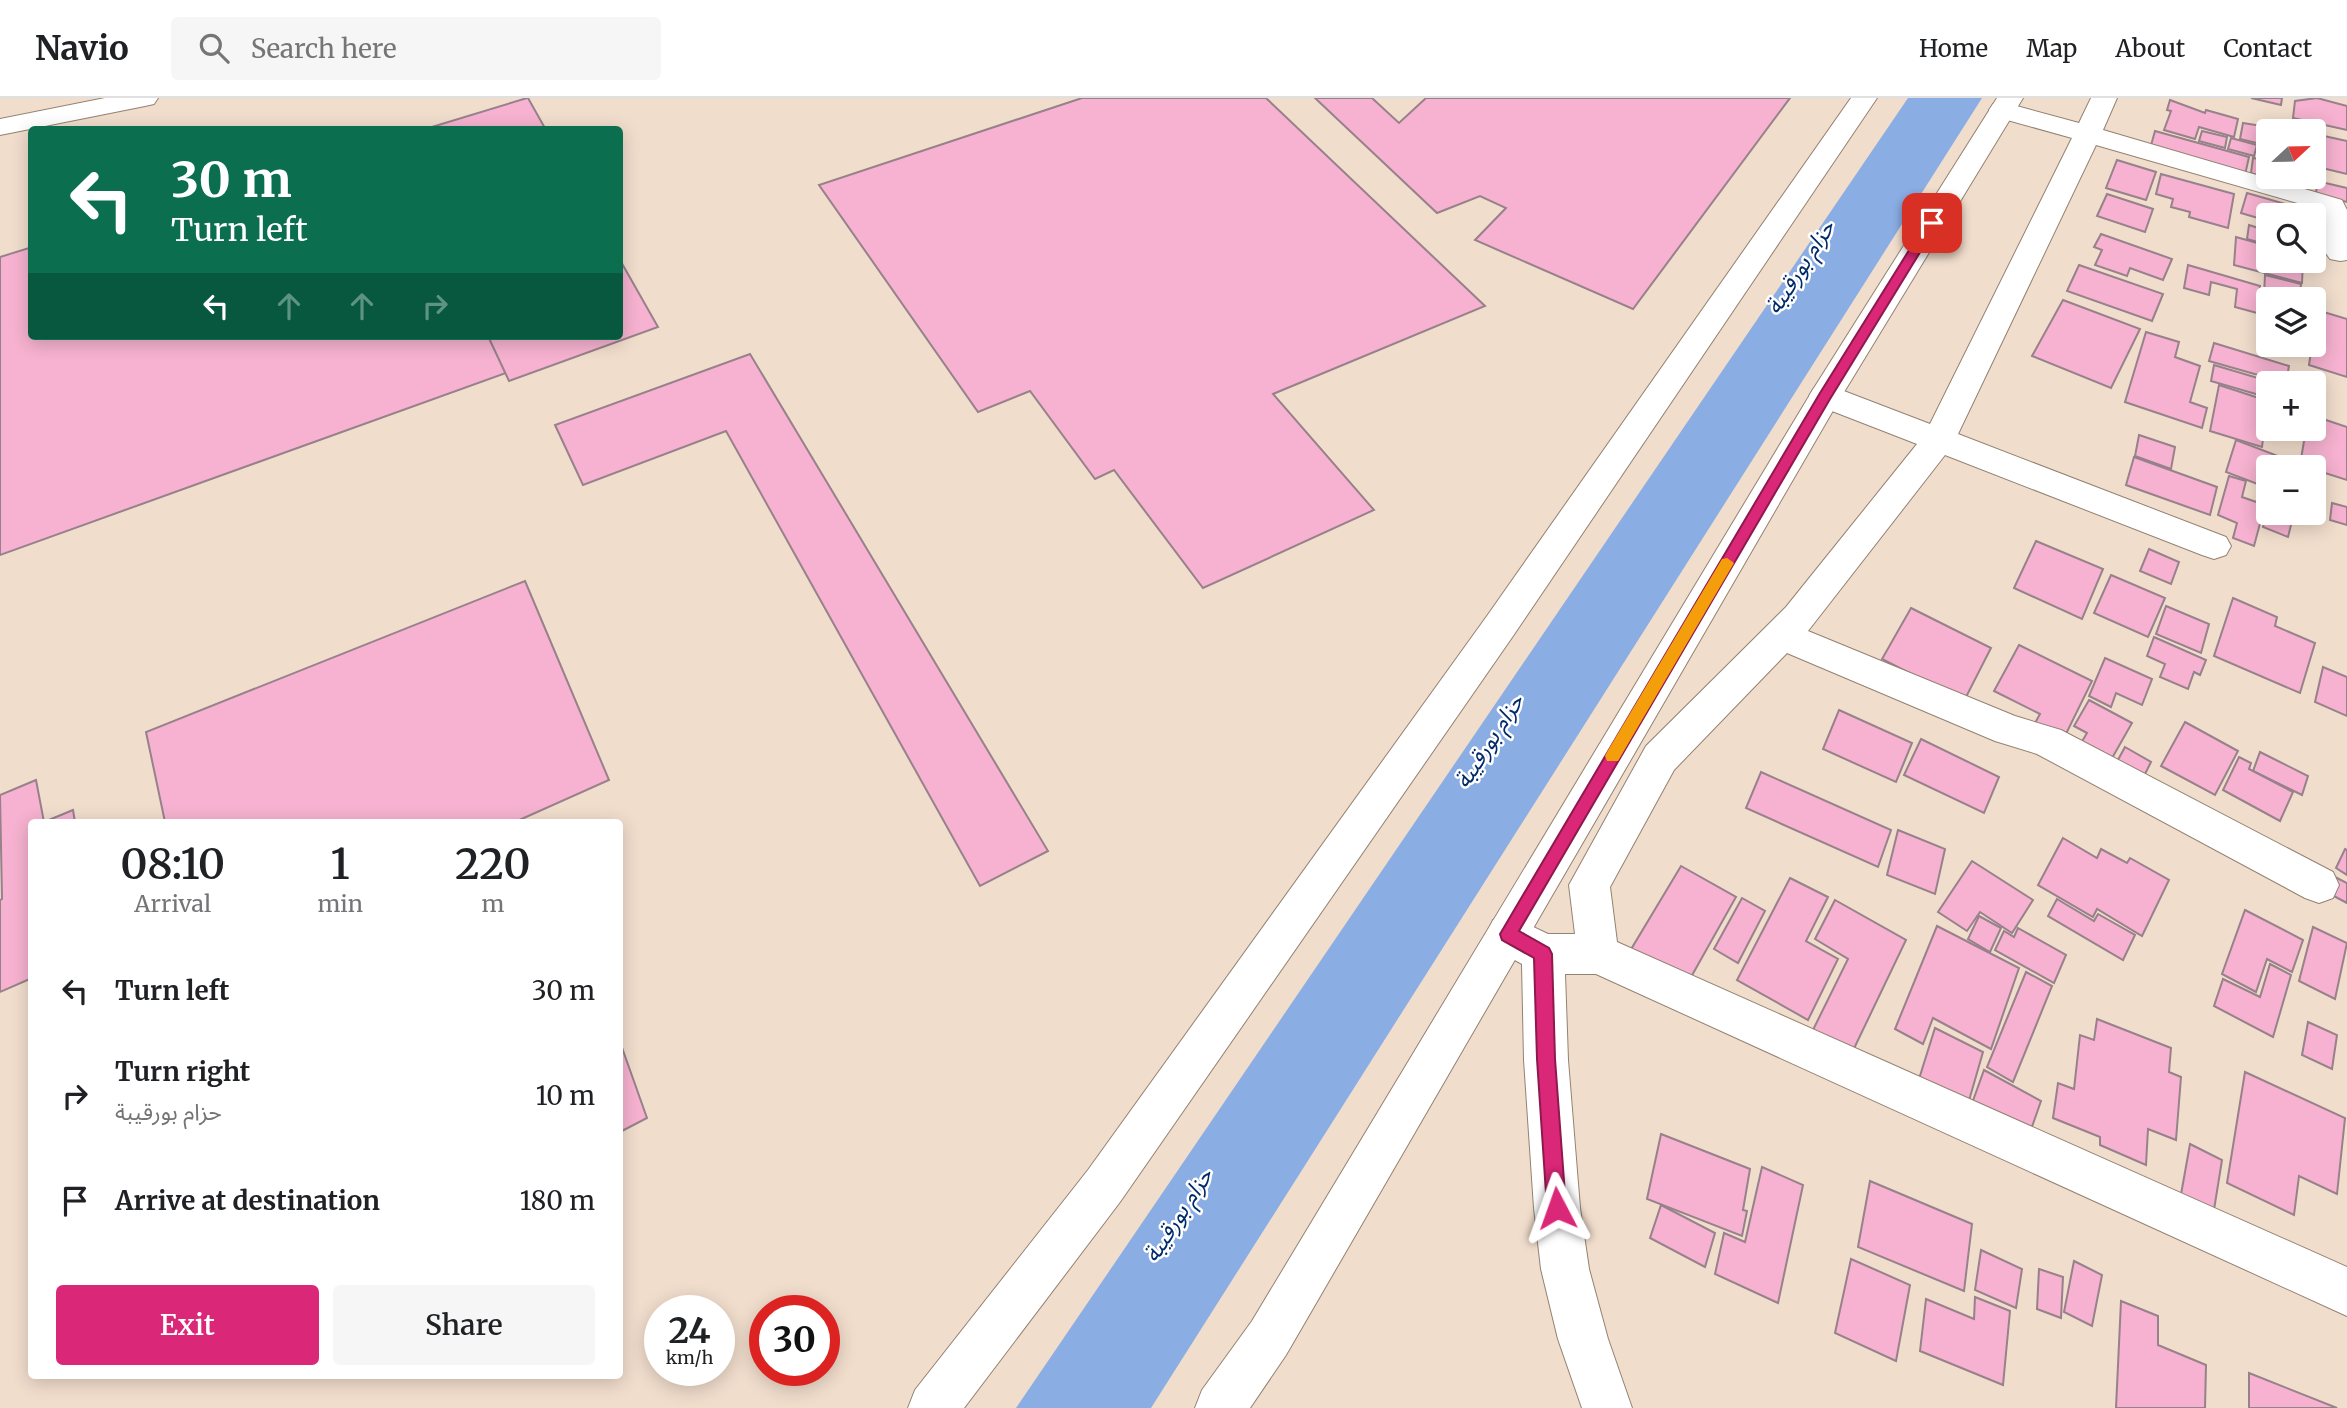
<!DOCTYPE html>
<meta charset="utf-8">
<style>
body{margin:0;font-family:Merriweather,"Noto Sans Arabic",serif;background:#f6f6f6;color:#202124;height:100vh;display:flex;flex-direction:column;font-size:26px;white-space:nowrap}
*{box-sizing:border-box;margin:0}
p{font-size:23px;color:#757577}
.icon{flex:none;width:38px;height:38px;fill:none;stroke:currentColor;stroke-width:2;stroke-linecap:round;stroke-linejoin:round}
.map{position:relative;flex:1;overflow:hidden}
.panel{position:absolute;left:28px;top:721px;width:595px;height:560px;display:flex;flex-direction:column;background:#fff;border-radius:7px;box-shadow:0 4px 18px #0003}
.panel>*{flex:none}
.hud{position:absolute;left:28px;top:28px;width:595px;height:214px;border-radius:7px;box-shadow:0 4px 18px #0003;background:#0b6e4f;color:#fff;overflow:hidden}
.needle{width:46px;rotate:68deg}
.tools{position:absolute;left:2256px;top:21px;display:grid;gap:14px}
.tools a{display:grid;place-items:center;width:70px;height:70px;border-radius:7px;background:#fff;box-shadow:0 4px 18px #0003;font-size:35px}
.speed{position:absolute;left:644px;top:1197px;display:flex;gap:14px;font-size:35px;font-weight:700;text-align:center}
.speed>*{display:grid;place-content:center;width:91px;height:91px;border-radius:50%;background:#fff;box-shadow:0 4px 18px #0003;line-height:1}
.speed small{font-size:18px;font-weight:400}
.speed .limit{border:10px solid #d22;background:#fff;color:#111}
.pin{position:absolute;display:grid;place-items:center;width:60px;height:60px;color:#fff;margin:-30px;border-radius:14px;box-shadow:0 4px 10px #0006}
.me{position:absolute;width:77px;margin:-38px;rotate:356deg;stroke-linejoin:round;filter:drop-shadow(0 0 5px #0008)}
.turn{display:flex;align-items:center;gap:24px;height:147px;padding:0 28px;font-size:32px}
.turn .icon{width:91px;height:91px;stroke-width:2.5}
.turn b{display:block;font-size:49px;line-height:60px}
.lanes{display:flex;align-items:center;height:66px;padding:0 28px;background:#0003;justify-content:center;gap:35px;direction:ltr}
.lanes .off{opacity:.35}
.eta{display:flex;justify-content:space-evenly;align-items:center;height:119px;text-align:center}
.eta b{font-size:42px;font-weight:600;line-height:49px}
.primary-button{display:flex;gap:14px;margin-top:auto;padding:14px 28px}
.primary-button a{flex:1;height:80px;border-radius:7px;background:#db2777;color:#fff;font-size:28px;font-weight:600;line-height:80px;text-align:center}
.primary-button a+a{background:#f6f6f6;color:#202124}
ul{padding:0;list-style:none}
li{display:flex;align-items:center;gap:21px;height:105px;padding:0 28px}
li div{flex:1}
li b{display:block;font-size:26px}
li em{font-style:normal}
header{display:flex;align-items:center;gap:42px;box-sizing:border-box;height:98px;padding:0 35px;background:#fff;border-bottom:2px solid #e0e0e0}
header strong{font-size:33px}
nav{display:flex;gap:38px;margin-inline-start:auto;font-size:24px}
.search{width:490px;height:63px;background:#f6f6f6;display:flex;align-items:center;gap:18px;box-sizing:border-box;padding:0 24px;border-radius:7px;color:#757577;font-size:26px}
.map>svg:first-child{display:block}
.water{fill:#8aade3}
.building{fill:#f6b2d0;stroke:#97818a;stroke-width:2}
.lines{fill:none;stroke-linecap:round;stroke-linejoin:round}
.minor-casing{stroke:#938272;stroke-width:2}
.tertiary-casing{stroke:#938272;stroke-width:2}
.trunk-casing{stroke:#938272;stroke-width:2}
.minor{fill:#fff;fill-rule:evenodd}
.tertiary{fill:#fff;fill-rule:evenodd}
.trunk{fill:#fff;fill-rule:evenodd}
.route{fill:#db2777;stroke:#8e194d;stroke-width:2}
.slow{fill:#f59e0b}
.labels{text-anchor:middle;stroke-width:5;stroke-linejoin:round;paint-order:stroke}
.water-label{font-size:23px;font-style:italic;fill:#002968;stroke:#fff}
</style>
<header>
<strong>Navio</strong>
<div class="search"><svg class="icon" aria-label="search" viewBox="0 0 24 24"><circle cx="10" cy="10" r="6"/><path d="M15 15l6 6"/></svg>Search here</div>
<nav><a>Home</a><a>Map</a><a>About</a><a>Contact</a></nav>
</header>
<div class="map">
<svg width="2347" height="1310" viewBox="0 0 2347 1310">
<rect width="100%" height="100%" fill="#f1ddcc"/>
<path class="water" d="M1908,0H1982L1151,1310H1016Z"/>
<g class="building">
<path d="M528,0L546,32H422L527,0Z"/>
<path d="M1082,0H1266L1485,208L1273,296L1374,412L1203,490L1114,372L1095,381L1030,293L978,314L819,87Z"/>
<path d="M1315,0H1372L1399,25L1426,0H1790L1633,211L1475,142L1506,110L1480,98L1437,115Z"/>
<path d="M2251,0H2282L2281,7Z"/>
<path d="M2317,0L2347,8V32L2293,20L2295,3Z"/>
<path d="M2170,2L2205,15L2206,12L2238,21L2234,39L2199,29L2195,41L2164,32L2171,13L2167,12Z"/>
<path d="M2243,25L2275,30V33H2268V79H2286L2284,88L2251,75L2253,60L2259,61L2261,46L2240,41Z"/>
<path d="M2155,33L2249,59L2245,77L2150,51Z"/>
<path d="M2202,33L2227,39L2225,50L2199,43Z"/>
<path d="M2324,38L2347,43V76L2322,70Z"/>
<path d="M2231,40L2257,47L2254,58L2228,51Z"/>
<path d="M2117,62L2156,74L2146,102L2106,90Z"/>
<path d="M2161,76L2234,96L2228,130L2189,119L2190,114L2171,109L2173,101L2156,96Z"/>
<path d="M2317,83L2347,90V104L2316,96Z"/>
<path d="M2247,95L2313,114L2312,117H2268V123L2241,115Z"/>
<path d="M2107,96L2153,111L2145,134L2097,118Z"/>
<path d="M2249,127L2268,133V147L2247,141Z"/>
<path d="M2101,136L2172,161L2163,182L2130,170L2127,178L2095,167L2102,152L2094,149Z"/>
<path d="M2236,139L2268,148V163H2303L2302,185L2234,167Z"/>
<path d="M32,149V238H488L506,275L0,457V159Z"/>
<path d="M620,162L658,229L509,283L488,238H620Z"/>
<path d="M2079,167L2163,196L2152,223L2067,193Z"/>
<path d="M2188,167L2260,188L2257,215L2235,209L2237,191L2211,184L2209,197L2184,190Z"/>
<path d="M2265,177L2301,186L2300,197L2283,193V201L2264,198Z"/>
<path d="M2063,202L2140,231L2111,290L2032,258Z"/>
<path d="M2317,212L2347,221V279L2309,267Z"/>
<path d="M2146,234L2179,244L2175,259L2200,268L2190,304L2207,310L2202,330L2125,304Z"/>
<path d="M2214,245L2289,268L2286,285L2209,263Z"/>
<path d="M750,256L1048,753L980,788L726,333L583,387L555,327Z"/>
<path d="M2214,267L2268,283L2266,299L2211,283Z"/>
<path d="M2219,287L2268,303L2262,349L2210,333Z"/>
<path d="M2314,318L2347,329V382L2300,367L2306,331H2314Z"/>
<path d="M2139,337L2175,349L2171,371L2135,358Z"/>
<path d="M2236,342L2278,358L2275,369H2268V390L2226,374Z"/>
<path d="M2134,359L2217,389L2210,417L2126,387Z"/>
<path d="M2229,378L2246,383L2242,399L2265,407L2254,448L2233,440L2237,425L2218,417Z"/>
<path d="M2332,405L2347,409V427L2330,422Z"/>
<path d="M2268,409V415H2294L2288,439L2263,429Z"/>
<path d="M2036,443L2103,471L2082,521L2014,490Z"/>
<path d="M2149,451L2179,464L2171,486L2140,473Z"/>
<path d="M2111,477L2165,500L2148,539L2094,515Z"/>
<path d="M525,483L609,682L515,724H165L146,634Z"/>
<path d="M2233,500L2277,519L2275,528L2315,545L2300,595L2214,558Z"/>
<path d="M2166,508L2209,526L2201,555L2156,536Z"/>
<path d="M1911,510L1991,550L1964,603L1882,561Z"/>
<path d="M2154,539L2206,562L2200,577L2194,574L2188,591L2160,579L2165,566L2147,558Z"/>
<path d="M2019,547L2092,583L2064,640L2035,625L2040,616L1994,593Z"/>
<path d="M2105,560L2152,581L2142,607L2116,595L2111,609L2089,598Z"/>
<path d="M2323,569L2347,579V618L2315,604Z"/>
<path d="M2089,602L2132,625L2107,669L2077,652L2087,635L2074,628Z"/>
<path d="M1839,612L1912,645L1896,684L1823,651Z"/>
<path d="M2185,624L2238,653L2215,697L2161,668Z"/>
<path d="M1921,641L1999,679L1984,715L1904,677Z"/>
<path d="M2125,649L2151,664L2140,686L2113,671Z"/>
<path d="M2260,654L2308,678L2302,697L2253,673Z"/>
<path d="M2239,659L2251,665L2249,671L2293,694L2280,723L2223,692Z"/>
<path d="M1761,674L1891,732L1878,769L1746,710Z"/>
<path d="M36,682L44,724H32V880L0,894V802L2,801L0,697Z"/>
<path d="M73,712L75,724H44Z"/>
<path d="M1898,732L1945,751L1935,796L1887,777Z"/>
<path d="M2063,740L2097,760L2101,751L2127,765L2130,760L2169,782L2142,838L2097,811L2093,819L2038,787Z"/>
<path d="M2345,751L2347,752V777L2336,770Z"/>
<path d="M1972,763L2033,802L2012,835L1980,814L1967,833L1938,814Z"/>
<path d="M1681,768L1736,799L1686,888L1630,853Z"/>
<path d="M2333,778L2347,785V805L2328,795Z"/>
<path d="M1790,780L1828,799L1806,843L1838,861L1808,922L1737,882Z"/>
<path d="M1742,800L1765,813L1738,865L1714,851Z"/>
<path d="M2057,801L2094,823L2098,816L2135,837L2123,862L2048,818Z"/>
<path d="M1835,802L1906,842L1848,963L1809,940L1848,861L1815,841Z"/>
<path d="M2245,812L2303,842L2292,874L2267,861L2256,894L2222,876Z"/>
<path d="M1979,818L2001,830L1990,854L1968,841Z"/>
<path d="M1937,828L2019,870L1991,951L1933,920L1923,946L1895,931Z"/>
<path d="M2313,829L2347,845L2335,901L2299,883Z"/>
<path d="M2018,830L2066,857L2054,885L1995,852L2004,833L2014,839Z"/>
<path d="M2270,866L2291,877L2273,939L2214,908L2223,881L2260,899Z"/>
<path d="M2026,874L2052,888L2013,984L1987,969Z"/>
<path d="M2097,921L2171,950L2169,974L2181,979L2176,1042L2148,1031L2146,1067L2100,1047V1039L2053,1020L2058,985L2074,991L2080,937L2094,942Z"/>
<path d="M2308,924L2337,937L2332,971L2302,957Z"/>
<path d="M1935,930L1983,954L1968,1006L1919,981Z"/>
<path d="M620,944L647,1020L620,1034Z"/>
<path d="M1984,972L2041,1003L2027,1043L1970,1011Z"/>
<path d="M2245,974L2345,1020L2337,1096L2299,1078L2294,1117L2227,1085Z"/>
<path d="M1661,1036L1750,1071L1743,1112L1747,1113L1742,1138L1647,1101Z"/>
<path d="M2190,1046L2222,1062L2213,1118L2180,1102Z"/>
<path d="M1762,1069L1803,1087L1778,1205L1715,1176L1724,1135L1745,1144Z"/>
<path d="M1870,1083L1972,1126L1964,1193L1858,1149Z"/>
<path d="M1661,1107L1715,1135L1705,1169L1650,1140Z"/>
<path d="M1981,1152L2022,1171L2016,1210L1975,1192Z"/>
<path d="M1851,1161L1910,1187L1896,1263L1835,1235Z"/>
<path d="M2074,1163L2102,1177L2092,1228L2064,1214Z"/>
<path d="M2039,1171L2063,1179L2061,1220L2037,1211Z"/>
<path d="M1975,1199L2010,1213L2003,1287L1920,1253L1926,1201L1974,1221Z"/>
<path d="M2121,1203L2158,1218V1247L2206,1267L2205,1310H2116Z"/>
<path d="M2249,1275L2337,1310H2249Z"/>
</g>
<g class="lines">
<defs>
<path id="minor" d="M2091,0H2117L2103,32L2342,102L2347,112V162L2340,163L2330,161L2325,154L2318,112L2315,110L2096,47L1958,336L2226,439L2231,448L2226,457L2214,461L2202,457L1945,357L1808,533L2015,618L2061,632L2333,774L2339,787L2333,800L2319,805L2305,800L2037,656L1995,643L1787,555L1674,672L1610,789L1617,844L2347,1169V1218L1596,876H1565L1568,962L1580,1110L1589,1171L1608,1241L1632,1310H1582L1558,1241L1541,1171L1534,1110L1524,962L1522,866L1493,850L1487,836L1493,822L1508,817L1548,836H1575L1569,787L1646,648L1786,509L1917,346L1814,306L1809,298L1814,290L1825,287L1836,290L1930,326L2072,40L1993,18L1989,12L1993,6L2002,4L2079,25Z"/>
<path id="tertiary" d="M105,0H158L154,6L145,8L0,37V21Z"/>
<g id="trunk">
<path d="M1851,0H1877L1513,538L1120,1104L964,1310H908L915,1292L1088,1072L1487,518Z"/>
<path d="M1997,0H2023L1838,304L1286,1257L1250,1310H1195L1202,1292L1252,1223L1814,290Z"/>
</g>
</defs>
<use href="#minor" class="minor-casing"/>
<use href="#tertiary" class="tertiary-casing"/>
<use href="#trunk" class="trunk-casing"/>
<use href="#minor" class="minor"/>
<use href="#tertiary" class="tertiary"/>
<use href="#trunk" class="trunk"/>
</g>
<path class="route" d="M1932,122L1938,125L1830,301L1519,833L1549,850L1552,856L1555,961L1566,1110L1564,1117L1557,1120L1550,1117L1547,1110L1537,961L1534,860L1502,842L1500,836L1820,295L1926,125Z"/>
<path class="slow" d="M1727,460L1734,465L1618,663H1607L1605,658L1607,654L1722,461Z"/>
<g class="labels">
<g class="water-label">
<text transform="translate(1800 169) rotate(-57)" y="8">حزام بورقيبة</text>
<text transform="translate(1489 643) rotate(-57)" y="8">حزام بورقيبة</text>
<text transform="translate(1178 1117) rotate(-57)" y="8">حزام بورقيبة</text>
</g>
</g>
</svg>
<div class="tools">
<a><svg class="needle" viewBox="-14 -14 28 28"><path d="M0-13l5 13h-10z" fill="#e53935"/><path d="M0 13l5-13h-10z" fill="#757577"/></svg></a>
<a><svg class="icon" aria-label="search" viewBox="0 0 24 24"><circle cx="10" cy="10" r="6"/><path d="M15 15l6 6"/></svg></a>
<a><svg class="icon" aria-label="layers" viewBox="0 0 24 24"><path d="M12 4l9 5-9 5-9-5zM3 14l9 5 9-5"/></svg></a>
<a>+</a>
<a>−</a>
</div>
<div class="speed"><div>24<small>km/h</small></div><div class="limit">30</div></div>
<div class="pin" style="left:1932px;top:125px;background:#d93025"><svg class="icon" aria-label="arrive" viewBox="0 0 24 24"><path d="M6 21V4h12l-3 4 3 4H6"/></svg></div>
<svg class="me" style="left:1557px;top:1110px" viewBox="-20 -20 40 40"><path d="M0-17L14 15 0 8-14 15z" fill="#db2777" stroke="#fff" stroke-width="4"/></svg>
<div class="hud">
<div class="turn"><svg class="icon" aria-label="left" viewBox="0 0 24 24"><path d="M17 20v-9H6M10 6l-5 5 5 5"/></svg><div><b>30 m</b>Turn left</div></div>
<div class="lanes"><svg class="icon" aria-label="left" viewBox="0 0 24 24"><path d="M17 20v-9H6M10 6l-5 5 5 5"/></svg><svg class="icon off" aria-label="ahead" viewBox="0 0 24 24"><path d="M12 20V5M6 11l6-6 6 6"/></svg><svg class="icon off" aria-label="ahead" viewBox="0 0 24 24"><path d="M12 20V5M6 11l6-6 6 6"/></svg><svg class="icon off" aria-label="right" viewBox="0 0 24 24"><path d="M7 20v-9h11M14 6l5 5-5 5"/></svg></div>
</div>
<section class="panel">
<div class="eta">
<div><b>08:10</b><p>Arrival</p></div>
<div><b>1</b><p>min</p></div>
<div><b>220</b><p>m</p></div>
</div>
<ul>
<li><svg class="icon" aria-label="left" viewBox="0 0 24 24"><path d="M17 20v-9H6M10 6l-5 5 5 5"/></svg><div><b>Turn left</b></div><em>30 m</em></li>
<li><svg class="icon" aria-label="right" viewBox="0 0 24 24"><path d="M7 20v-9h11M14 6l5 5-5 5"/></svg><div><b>Turn right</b><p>حزام بورقيبة</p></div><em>10 m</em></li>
<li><svg class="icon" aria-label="arrive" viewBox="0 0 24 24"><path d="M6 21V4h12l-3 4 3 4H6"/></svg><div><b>Arrive at destination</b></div><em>180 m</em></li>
</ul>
<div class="primary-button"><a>Exit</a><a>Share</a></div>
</section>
</div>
